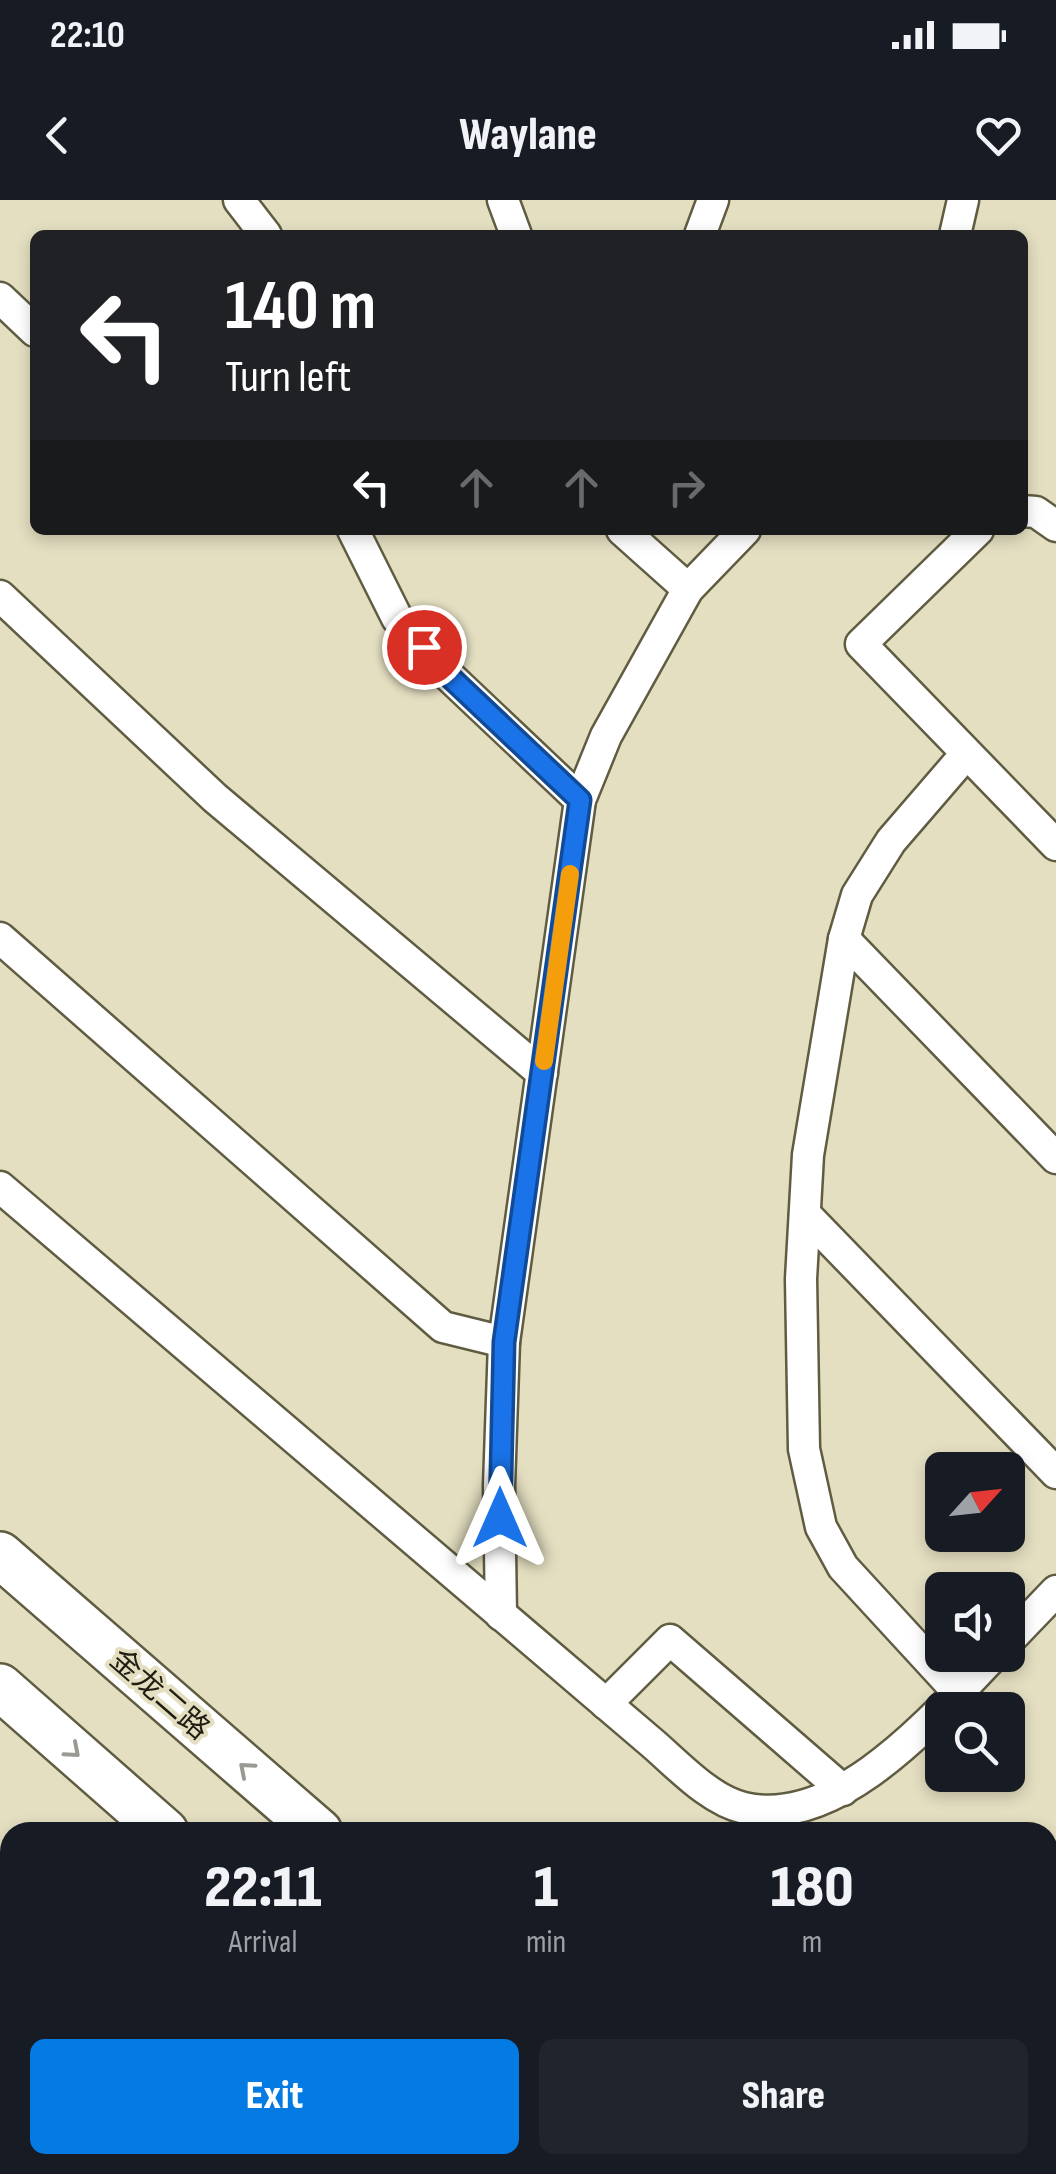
<!DOCTYPE html>
<meta charset="utf-8">
<style>
body{margin:0;font-family:"Sofia Sans Condensed","Noto Sans SC",sans-serif;background:#20242c;color:#f1f3f6;height:100vh;display:flex;flex-direction:column;font-size:38px;white-space:nowrap}
*{box-sizing:border-box;margin:0}
p{font-size:32px;color:#9ea1a6}
.icon{flex:none;width:55px;height:55px;fill:none;stroke:currentColor;stroke-width:2;stroke-linecap:round;stroke-linejoin:round}
.map{position:relative;flex:1;overflow:hidden}
.side{position:absolute;left:0px;top:1622px;width:1058px;height:352px;display:flex;flex-direction:column;background:#171b24;border-radius:30px 30px 0 0;box-shadow:0 5px 15px #0003}
.side>*{flex:none}
.guide{position:absolute;left:30px;top:30px;width:998px;height:305px;border-radius:15px;box-shadow:0 5px 15px #0003;background:#202124;color:#fff;overflow:hidden}
.needle{width:65px;rotate:63deg}
.buttons{position:absolute;left:925px;top:1252px;display:grid;gap:20px}
.buttons a{display:grid;place-items:center;width:100px;height:100px;border-radius:15px;background:#171b24;box-shadow:0 5px 15px #0003;font-size:50px}
.pin{position:absolute;display:grid;place-items:center;width:85px;height:85px;color:#fff;margin:-42px;border:5px solid #fff;border-radius:50%;box-shadow:0 2px 10px #0007}
.me{position:absolute;width:110px;margin:-55px;rotate:0deg;stroke-linejoin:round;filter:drop-shadow(0 0 8px #0008)}
.turn{display:flex;align-items:center;gap:35px;height:210px;padding:0 30px;font-size:45px}
.turn .icon{width:130px;height:130px;stroke-width:2.5}
.turn b{display:block;font-size:70px;line-height:85px}
.lanes{display:flex;align-items:center;height:95px;padding:0 30px;background:#0003;justify-content:center;gap:50px;direction:ltr}
.lanes .off{opacity:.35}
.eta{display:flex;justify-content:space-evenly;align-items:center;height:170px;text-align:center}
.eta b{font-size:60px;font-weight:800;line-height:70px}
.cta{display:flex;gap:20px;margin-top:auto;padding:20px 30px}
.cta a{flex:1;height:115px;border-radius:15px;background:#047be2;color:#fff;font-size:40px;font-weight:800;line-height:115px;text-align:center}
.cta a+a{background:#20242c;color:#f1f3f6}
.status{display:flex;justify-content:space-between;align-items:center;height:70px;padding:0 50px;background:#171b24;direction:ltr}
.status svg{height:28px;fill:currentColor}
header{display:flex;justify-content:space-between;align-items:center;height:130px;padding:0 30px;background:#171b24;font-size:45px;font-weight:800}
.map>svg:first-child{display:block}
.lines{fill:none;stroke-linecap:round;stroke-linejoin:round}
.street-casing{stroke:#605c42;stroke-width:35}
.secondary-casing{stroke:#605c42;stroke-width:50}
.street{stroke:#fff;stroke-width:30}
.secondary{stroke:#fff;stroke-width:45}
.oneway{stroke:#9a9a95}
.route-casing{stroke:#114b97;stroke-width:25}
.route{stroke:#1a73e8;stroke-width:18}
.slow{stroke:#f59e0b;stroke-width:18}
.labels{text-anchor:middle;stroke-width:8;stroke-linejoin:round;paint-order:stroke}
.street-label{font-size:30px;fill:#1f1e13;stroke:#e4dfc1}
</style>
<div class="status"><b>22:10</b><svg viewBox="0 0 49 12"><path d="M0 12V9h3v3zM5 12V6h3v6zM10 12V3h3v9zM15 12V0h3v12zM26 1h20v11H26zM47 4h2v5h-2z"/></svg></div>
<header><svg class="icon" aria-label="back" viewBox="0 0 24 24"><path d="M15 5l-7 7 7 7"/></svg>Waylane<svg class="icon" aria-label="heart" viewBox="0 0 24 24"><path d="M12 20l-8-8c-3-5 5-10 8-4 3-6 11-1 8 4z"/></svg></header>
<div class="map">
<svg width="1056" height="1974" viewBox="0 0 1056 1974">
<rect width="100%" height="100%" fill="#e4dfc1"/>
<g class="lines">
<defs>
<g id="street">
<path d="M239,0L266,35"/>
<path d="M503,0L516,35"/>
<path d="M700,35L713,0"/>
<path d="M955,35L963,0"/>
<path d="M0,98L35,131"/>
<path d="M1022,311L1036,312L1056,326"/>
<path d="M353,330L397,418L450,477L580,600"/>
<path d="M622,330L688,389"/>
<path d="M978,330L861,444L1056,645"/>
<path d="M0,396L215,598L542,873"/>
<path d="M0,738L443,1127L504,1142"/>
<path d="M844,739L1056,958"/>
<path d="M0,987L651,1542C677,1564 709,1600 744,1608C839,1630 935,1516 994,1455"/>
<path d="M805,1014L1056,1273"/>
<path d="M501,1415L499,1286L504,1142L580,600L606,536L688,389L745,330"/>
<path d="M1008,1441L1056,1391"/>
<path d="M958,1492L843,1367L821,1327L804,1249L801,1079L808,955L844,739L857,695L891,641L966,554"/>
<path d="M606,1504L670,1440L843,1590"/>
</g>
<g id="secondary">
<path d="M0,1355L319,1632"/>
<path d="M0,1487L165,1632"/>
<path d="M1048,1732L1056,1724"/>
<path d="M1048,1783L1056,1775"/>
<path d="M526,1965L532,1974"/>
<path d="M563,1965L575,1974"/>
<path d="M703,1965L713,1974"/>
<path d="M810,1974L819,1965"/>
<path d="M860,1974L869,1965"/>
</g>
</defs>
<use href="#street" class="street-casing"/>
<use href="#secondary" class="secondary-casing"/>
<use href="#street" class="street"/>
<use href="#secondary" class="secondary"/>
</g>
<defs><path id="oneway-chevron" d="M-2-3.5L2.5 0L-2 3.5" fill="none" stroke-width="1.6" stroke-linecap="round" stroke-linejoin="round" transform="scale(2.5)"/></defs>
<g class="oneway">
<use href="#oneway-chevron" transform="translate(73 1551) rotate(41)"/>
<use href="#oneway-chevron" transform="translate(246 1569) rotate(-139)"/>
</g>
<g class="lines">
<defs>
<path id="route" d="M424,447L450,477L580,600L504,1142L500,1318"/>
</defs>
<use href="#route" class="route-casing"/>
<use href="#route" class="route"/>
<path class="slow" d="M544,861L570,674"/>
</g>
<g class="labels">
<g class="street-label">
<text transform="translate(160 1494) rotate(41)" y="10">金龙二路</text>
</g>
</g>
</svg>
<div class="buttons">
<a><svg class="needle" viewBox="-14 -14 28 28"><path d="M0-13l5 13h-10z" fill="#e53935"/><path d="M0 13l5-13h-10z" fill="#9ea1a6"/></svg></a>
<a><svg class="icon" aria-label="sound" viewBox="0 0 24 24"><path d="M4 9h4l5-4v14l-5-4H4zM17 9q2 3 0 6"/></svg></a>
<a><svg class="icon" aria-label="search" viewBox="0 0 24 24"><circle cx="10" cy="10" r="6"/><path d="M15 15l6 6"/></svg></a>
</div>
<div class="pin" style="left:424px;top:447px;background:#d93025"><svg class="icon" aria-label="arrive" viewBox="0 0 24 24"><path d="M6 21V4h12l-3 4 3 4H6"/></svg></div>
<svg class="me" style="left:500px;top:1318px" viewBox="-20 -20 40 40"><path d="M0-17L14 15 0 8-14 15z" fill="#1a73e8" stroke="#fff" stroke-width="4"/></svg>
<div class="guide">
<div class="turn"><svg class="icon" aria-label="left" viewBox="0 0 24 24"><path d="M17 20v-9H6M10 6l-5 5 5 5"/></svg><div><b>140 m</b>Turn left</div></div>
<div class="lanes"><svg class="icon" aria-label="left" viewBox="0 0 24 24"><path d="M17 20v-9H6M10 6l-5 5 5 5"/></svg><svg class="icon off" aria-label="ahead" viewBox="0 0 24 24"><path d="M12 20V5M6 11l6-6 6 6"/></svg><svg class="icon off" aria-label="ahead" viewBox="0 0 24 24"><path d="M12 20V5M6 11l6-6 6 6"/></svg><svg class="icon off" aria-label="right" viewBox="0 0 24 24"><path d="M7 20v-9h11M14 6l5 5-5 5"/></svg></div>
</div>
<section class="side">
<div class="eta">
<div><b>22:11</b><p>Arrival</p></div>
<div><b>1</b><p>min</p></div>
<div><b>180</b><p>m</p></div>
</div>
<div class="cta"><a>Exit</a><a>Share</a></div>
</section>
</div>
